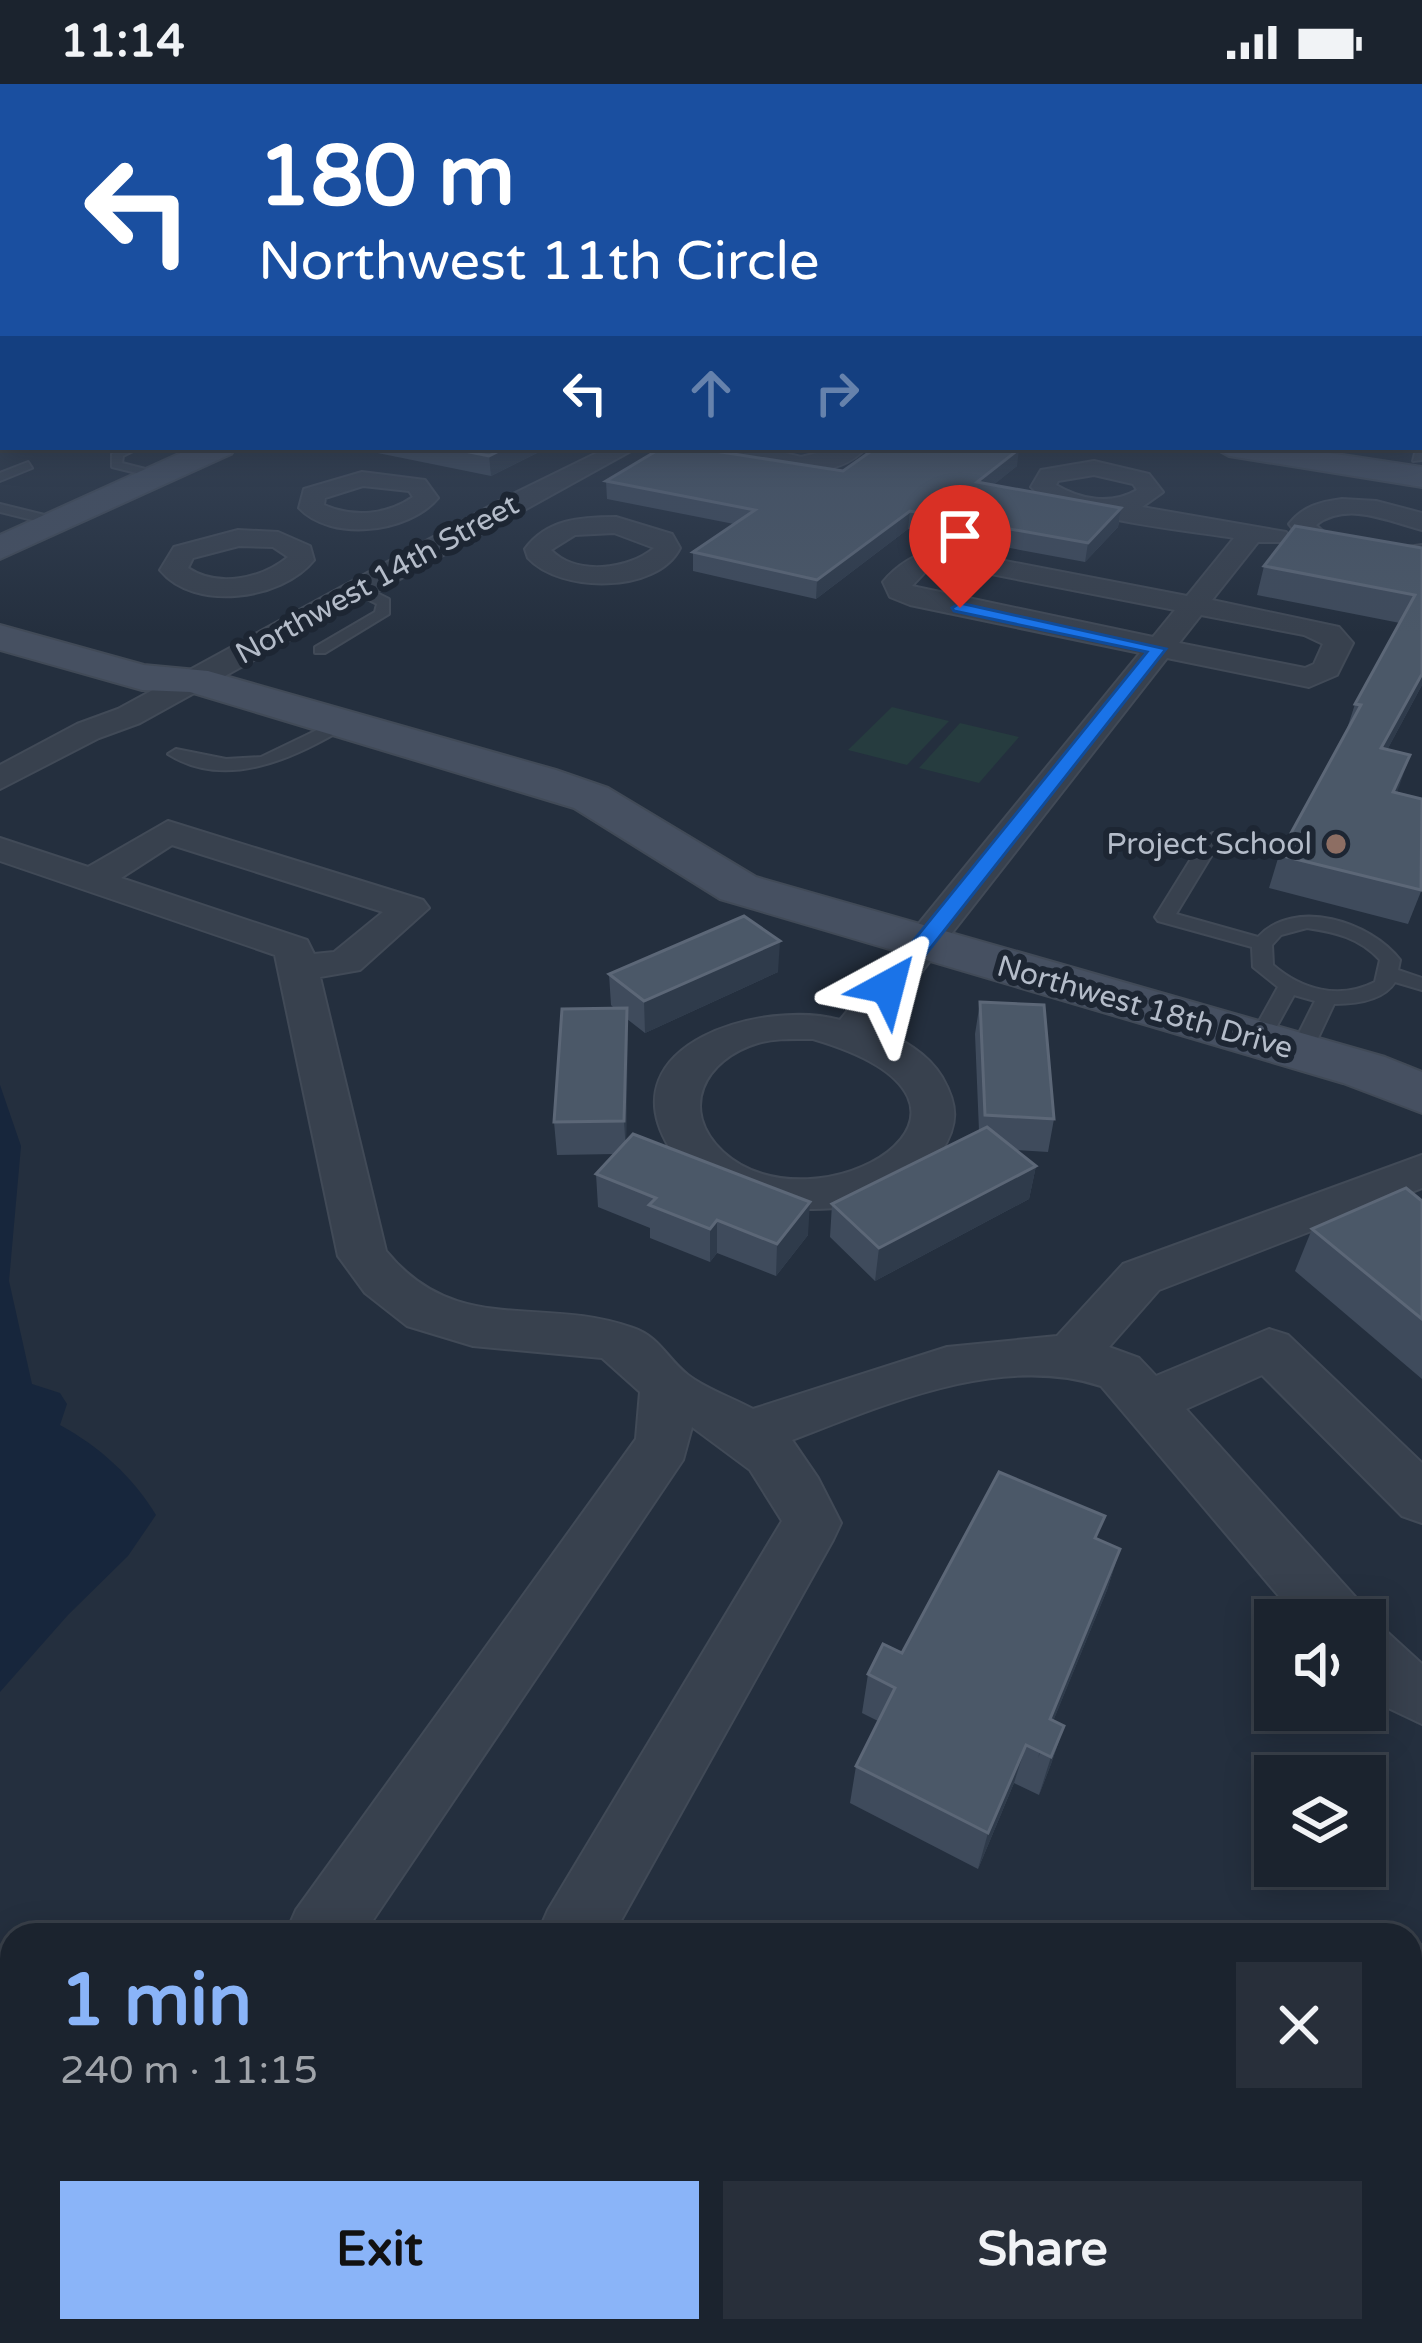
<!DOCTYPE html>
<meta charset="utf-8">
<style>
body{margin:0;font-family:"Varela Round",sans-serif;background:#282f3a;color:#f1f3f6;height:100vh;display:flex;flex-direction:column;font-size:45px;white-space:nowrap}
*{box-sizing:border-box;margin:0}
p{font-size:39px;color:#a0a4aa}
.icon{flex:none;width:66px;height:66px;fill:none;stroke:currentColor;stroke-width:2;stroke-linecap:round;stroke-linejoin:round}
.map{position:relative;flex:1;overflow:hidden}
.panel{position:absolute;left:0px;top:1839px;width:1422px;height:420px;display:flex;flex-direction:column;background:#1b232e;border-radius:36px 36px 0 0;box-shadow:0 6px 30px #0003,0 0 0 3px #39404a}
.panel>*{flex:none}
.hud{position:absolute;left:0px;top:0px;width:1422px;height:366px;box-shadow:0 6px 30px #0003,0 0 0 3px #39404a;background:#1a4fa0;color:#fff;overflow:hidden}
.buttons{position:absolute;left:1254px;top:1515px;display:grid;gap:24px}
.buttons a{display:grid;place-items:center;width:132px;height:132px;border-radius:0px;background:#1b232e;box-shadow:0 6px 30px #0003,0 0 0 3px #39404a;font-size:60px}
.pin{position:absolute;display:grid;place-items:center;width:102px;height:102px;color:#fff;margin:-123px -51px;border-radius:50% 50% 50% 0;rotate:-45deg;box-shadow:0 0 12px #0007}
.pin .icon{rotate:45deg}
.me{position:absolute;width:132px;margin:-66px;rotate:38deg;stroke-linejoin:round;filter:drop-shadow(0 0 9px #0008)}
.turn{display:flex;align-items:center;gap:42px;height:252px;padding:0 60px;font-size:54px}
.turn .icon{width:156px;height:156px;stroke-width:2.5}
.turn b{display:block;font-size:84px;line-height:102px}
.lanes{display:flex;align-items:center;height:114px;padding:0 60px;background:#0003;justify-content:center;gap:60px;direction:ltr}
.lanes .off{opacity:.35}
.round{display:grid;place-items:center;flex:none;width:126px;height:126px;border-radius:0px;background:#282f3a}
.summary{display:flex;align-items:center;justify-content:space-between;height:204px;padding:0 60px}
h1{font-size:72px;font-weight:700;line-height:90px;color:#8ab4f8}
.action{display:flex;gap:24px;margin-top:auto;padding:24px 60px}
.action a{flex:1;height:138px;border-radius:0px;background:#8ab4f8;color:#111;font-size:48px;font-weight:700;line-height:138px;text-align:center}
.action a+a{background:#282f3a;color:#f1f3f6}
.status{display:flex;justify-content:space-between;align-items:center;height:84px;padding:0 60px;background:#1b232e;direction:ltr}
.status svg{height:33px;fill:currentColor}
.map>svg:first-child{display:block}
.green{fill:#263c3f}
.water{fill:#17263c}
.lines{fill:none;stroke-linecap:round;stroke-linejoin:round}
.lane-casing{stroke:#414a57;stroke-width:4}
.street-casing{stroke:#414a57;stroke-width:4}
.secondary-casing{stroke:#414a57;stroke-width:4}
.lane{fill:#38414e;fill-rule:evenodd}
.street{fill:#38414e;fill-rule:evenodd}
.secondary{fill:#465061;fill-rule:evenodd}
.wall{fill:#3f4b5c}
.shaded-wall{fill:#2f3b4b}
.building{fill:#4b5868;stroke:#5c6777;stroke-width:3}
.route{fill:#1a73e8;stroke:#114b97;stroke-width:3}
.education-dot{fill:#8d6e63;stroke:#1d2633;stroke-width:4.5}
.labels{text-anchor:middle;stroke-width:12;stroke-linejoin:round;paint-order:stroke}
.far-street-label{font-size:30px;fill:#b4bcc9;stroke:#1d2633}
.far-poi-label{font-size:30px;fill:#b4bcc9;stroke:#1d2633;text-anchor:end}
</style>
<div class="status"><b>11:14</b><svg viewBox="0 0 49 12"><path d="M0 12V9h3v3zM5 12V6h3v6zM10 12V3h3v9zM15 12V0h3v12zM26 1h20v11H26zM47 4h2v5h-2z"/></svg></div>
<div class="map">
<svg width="1422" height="2259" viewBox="0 0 1422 2259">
<rect width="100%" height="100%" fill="#242f3e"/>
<g class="green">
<path d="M892,623L949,637L907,681L848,666Z"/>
<path d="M960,639L1019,653L979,699L919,684Z"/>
</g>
<path class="water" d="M0,1001L21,1062L9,1197L32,1300L60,1309L67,1320L60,1341C100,1363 132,1392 156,1431L128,1472L68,1531L0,1608Z"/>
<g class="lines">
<defs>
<g id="lane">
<rect x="1419" y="263" width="3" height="6"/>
<rect x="1419" y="339" width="3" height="6"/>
<path d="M1422,362V376L1413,377L1416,365Z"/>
<path d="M125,363H141L123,372L122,379L161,389V395L112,383V370Z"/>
<path d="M28,378L32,384L0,397V389Z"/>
<path d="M0,420L61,435L63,438L57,442L0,428Z"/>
<path d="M353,502H363L389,515V530L325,569H315V563L375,528L377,520L353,508Z"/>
<path d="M342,634L348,636V642C295,674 226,707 168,670L176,665L226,675L261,673Z"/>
<path d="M1213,749L1222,754L1176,830L1258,853C1295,813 1371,838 1400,876L1398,886L1422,894V906L1395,898C1383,917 1355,920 1334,920L1311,969L1300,976L1289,969L1315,917L1294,911L1266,962H1252L1248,957L1278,903L1253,883L1252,863L1158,837L1155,833L1204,754ZM1307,844C1335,848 1360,854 1380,876L1375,898C1339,916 1302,906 1273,881L1272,861L1281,851Z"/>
</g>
<g id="street">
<path d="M609,363H638L140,639L99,654L0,705V681L77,640L118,625L503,415Z"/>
<path d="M685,363H761L801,373L841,363H867C827,408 747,379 696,370Z"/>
<path d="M1094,377L1149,390L1163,408L1142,423L1286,448L1290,453L1286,458H1258L1212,516L1339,543L1353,559L1337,591L1309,603L1167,574L876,946C902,954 928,970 942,993C958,1021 959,1040 941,1068C901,1130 807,1134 741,1115C710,1106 685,1091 669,1063C607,959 765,915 840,936L1140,569L910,521L890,513L883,498C898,480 915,470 938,464L1187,512L1234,454C1187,446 1060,435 1031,403L1041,386ZM1094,391L1133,400L1137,406C1111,421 1081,416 1056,401L1058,397ZM940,480L1175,526L1153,553L912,502L928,485ZM1201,531L1304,551L1323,560L1314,580L1305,584L1179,559ZM813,955C1041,1022 814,1152 723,1068C678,1026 704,975 758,959C775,954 795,955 813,955Z"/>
<path d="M362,388L425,396L438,414C409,449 331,458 299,424L304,405ZM363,402L409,407L413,413C387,431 353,434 324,421L325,414Z"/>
<path d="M1342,415L1376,417L1422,429V446C1388,437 1347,417 1316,441C1343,469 1386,467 1422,461V477C1374,485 1319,482 1289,440C1303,422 1320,418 1342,415Z"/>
<path d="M616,433L672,450L680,464C657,510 560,509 528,474L525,465C547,435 581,433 616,433ZM614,449L654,464C628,486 576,492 551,466L575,451Z"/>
<path d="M238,446L278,448L310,462L314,476C282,516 194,528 160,486L174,463ZM239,462L273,463L288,473C261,495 218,504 188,484L193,474Z"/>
<path d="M168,737L423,816L429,824L360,886L320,893L386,1167C457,1254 541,1211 633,1244C660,1253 667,1275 688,1291C706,1305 733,1314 753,1325L947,1263L1057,1252L1123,1180L1422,1071V1104L1159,1206L1109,1263L1139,1274L1156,1292L1269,1245L1288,1251L1422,1379V1439L1402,1432L1262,1291L1186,1325L1359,1517L1368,1536L1366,1540L1387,1548L1422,1580V1640L1365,1613V1536H1299L1101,1302C1001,1269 886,1320 792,1356L818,1394L841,1439L833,1456L613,1851H537L548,1826L782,1437L750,1386L692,1343L683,1376L363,1851H285L296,1826L636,1355L640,1308L602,1274L473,1262L407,1242L365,1209L338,1172L275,871L0,777V754L88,783ZM172,761L383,828L334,868L314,870L307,856L121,794Z"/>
<path d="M283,2247H377L372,2259H278Z"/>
</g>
<g id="secondary">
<path d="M194,363H236L231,370L0,475V451Z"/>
<path d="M1213,363H1290L1422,383V403L1229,372Z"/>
<path d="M0,541L144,581L208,587L556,686L608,704L756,793L1385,973L1422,988V1029L1343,999L720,815L574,724L190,608L142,606L0,566Z"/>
<path d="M1422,1861V1965L1410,1970V1866Z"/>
<path d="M1422,2072V2188L1410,2193V2077Z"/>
<path d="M799,2247H931L926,2259H794Z"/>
<path d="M1175,2247H1305L1300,2259H1170Z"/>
</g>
</defs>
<use href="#lane" class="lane-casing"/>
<use href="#street" class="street-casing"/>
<use href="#secondary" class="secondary-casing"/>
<use href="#lane" class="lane"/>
<use href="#street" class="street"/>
<use href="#secondary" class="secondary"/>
</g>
<g class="wall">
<path d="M0,233H3V297L0,296Z"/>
<path d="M363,363H549L491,392L363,366Z"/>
<path d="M1017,382L993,401L1121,424L1118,443L1085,478L908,445L816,515L693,487V468L734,440L607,415L606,397L843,387Z"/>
<path d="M1422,464V601L1387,666L1422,805L1408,840L1269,804L1279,771L1346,648L1355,620L1400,539L1257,511L1264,482Z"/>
<path d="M778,888L645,949L627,935L626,1058L808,1151L776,1192L717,1169L710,1178L650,1154V1144L598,1123L596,1090L615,1070L557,1071L554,1038L614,924L611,921L609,890Z"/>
<path d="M980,918L1054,1035L1048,1068L1016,1066L1036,1082L1029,1115L875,1197L830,1153L832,1120L979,1047L975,950Z"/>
<path d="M1422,1117V1295L1295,1187L1312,1145Z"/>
<path d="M1097,1455L1120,1465L1107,1506L1053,1637L1064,1642L1051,1680L1039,1711L1014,1699L978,1785L850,1719L856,1682L878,1637L862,1629L868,1590Z"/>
</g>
<g class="shaded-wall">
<path d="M507,363H549L491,392L489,372Z"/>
<path d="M1019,365L1017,382L975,416L977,398Z"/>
<path d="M1121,424L1118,443L1085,478L1088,459Z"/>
<path d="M910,427L908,445L816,515L817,496Z"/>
<path d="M1422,590V601L1371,696L1381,664Z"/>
<path d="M1410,671L1399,703L1382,741L1393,708Z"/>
<path d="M780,857L778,888L645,949L644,917Z"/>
<path d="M627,924L628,956L626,1070L624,1037Z"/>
<path d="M1036,1082L1029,1115L875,1197L879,1164Z"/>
<path d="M810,1118L808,1151L776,1192L777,1160Z"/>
<path d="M717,1136V1169L710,1178V1145Z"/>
<path d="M1120,1465L1107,1506L1038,1674L1050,1635Z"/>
<path d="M1064,1642L1051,1680L1039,1711L1051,1673Z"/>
<path d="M1026,1661L1014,1699L978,1785L988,1749Z"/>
</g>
<g class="building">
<path d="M0,233H3V277L0,276Z"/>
<path d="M445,363H507L489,372Z"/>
<path d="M663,363H689L843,387L877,363H1008L1019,365L977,398L1121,424L1088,459L910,427L817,496L693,468L755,426L606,397Z"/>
<path d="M1295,442L1422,464V590L1381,664L1410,671L1393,708L1422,715L1421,806L1279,771L1361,621L1355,620L1415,511L1264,482Z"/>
<path d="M744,832L780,857L644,917L609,890Z"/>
<path d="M980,918L1044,921L1054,1035L985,1031Z"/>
<path d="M627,924L624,1037L554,1038L562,925Z"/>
<path d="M987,1043L1036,1082L879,1164L832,1120Z"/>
<path d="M633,1050L810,1118L777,1160L717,1136L710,1145L649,1121L656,1114L596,1090Z"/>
<path d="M1406,1104L1422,1117V1235L1312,1145Z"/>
<path d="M999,1388L1105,1432L1095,1454L1120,1465L1050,1635L1064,1642L1051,1673L1026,1661L988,1749L856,1682L895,1604L868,1590L883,1560L902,1569Z"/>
</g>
<linearGradient id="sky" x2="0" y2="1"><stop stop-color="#141a22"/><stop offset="0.42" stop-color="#3f4d63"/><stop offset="1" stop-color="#3f4d63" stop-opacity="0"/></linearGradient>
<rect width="1422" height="549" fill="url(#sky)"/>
<path class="route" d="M960,519L1166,565L896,908L888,910L877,903L880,898L1147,568L954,527L952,524Z"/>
<circle class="education-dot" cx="1336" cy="760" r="12"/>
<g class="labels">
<g class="far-street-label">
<text transform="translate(377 495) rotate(-29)" y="10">Northwest 14th Street</text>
<text transform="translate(1145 923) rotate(16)" y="10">Northwest 18th Drive</text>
</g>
<g class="far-poi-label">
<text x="1312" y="770">Project School</text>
</g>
</g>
</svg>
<div class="buttons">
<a><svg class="icon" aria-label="sound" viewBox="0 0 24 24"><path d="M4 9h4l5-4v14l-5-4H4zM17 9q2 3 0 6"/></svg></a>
<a><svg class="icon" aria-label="layers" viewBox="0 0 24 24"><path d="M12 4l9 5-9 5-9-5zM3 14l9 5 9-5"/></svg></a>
</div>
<div class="pin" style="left:960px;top:524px;background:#d93025"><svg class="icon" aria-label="arrive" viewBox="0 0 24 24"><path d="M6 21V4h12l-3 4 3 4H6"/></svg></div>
<svg class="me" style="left:888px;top:903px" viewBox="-20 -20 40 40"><path d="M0-17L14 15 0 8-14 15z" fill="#1a73e8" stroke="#fff" stroke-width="4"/></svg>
<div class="hud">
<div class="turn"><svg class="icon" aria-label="left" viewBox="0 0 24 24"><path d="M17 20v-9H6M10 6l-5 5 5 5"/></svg><div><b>180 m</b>Northwest 11th Circle</div></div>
<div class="lanes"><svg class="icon" aria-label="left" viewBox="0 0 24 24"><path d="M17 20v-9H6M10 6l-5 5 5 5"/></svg><svg class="icon off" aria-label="ahead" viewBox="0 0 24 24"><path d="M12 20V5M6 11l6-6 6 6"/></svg><svg class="icon off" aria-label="right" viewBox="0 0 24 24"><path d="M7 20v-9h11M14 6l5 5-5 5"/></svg></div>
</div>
<section class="panel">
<div class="summary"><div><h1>1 min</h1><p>240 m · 11:15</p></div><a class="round"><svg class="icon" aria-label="close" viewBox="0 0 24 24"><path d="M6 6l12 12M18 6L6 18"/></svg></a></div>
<div class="action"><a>Exit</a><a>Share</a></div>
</section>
</div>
